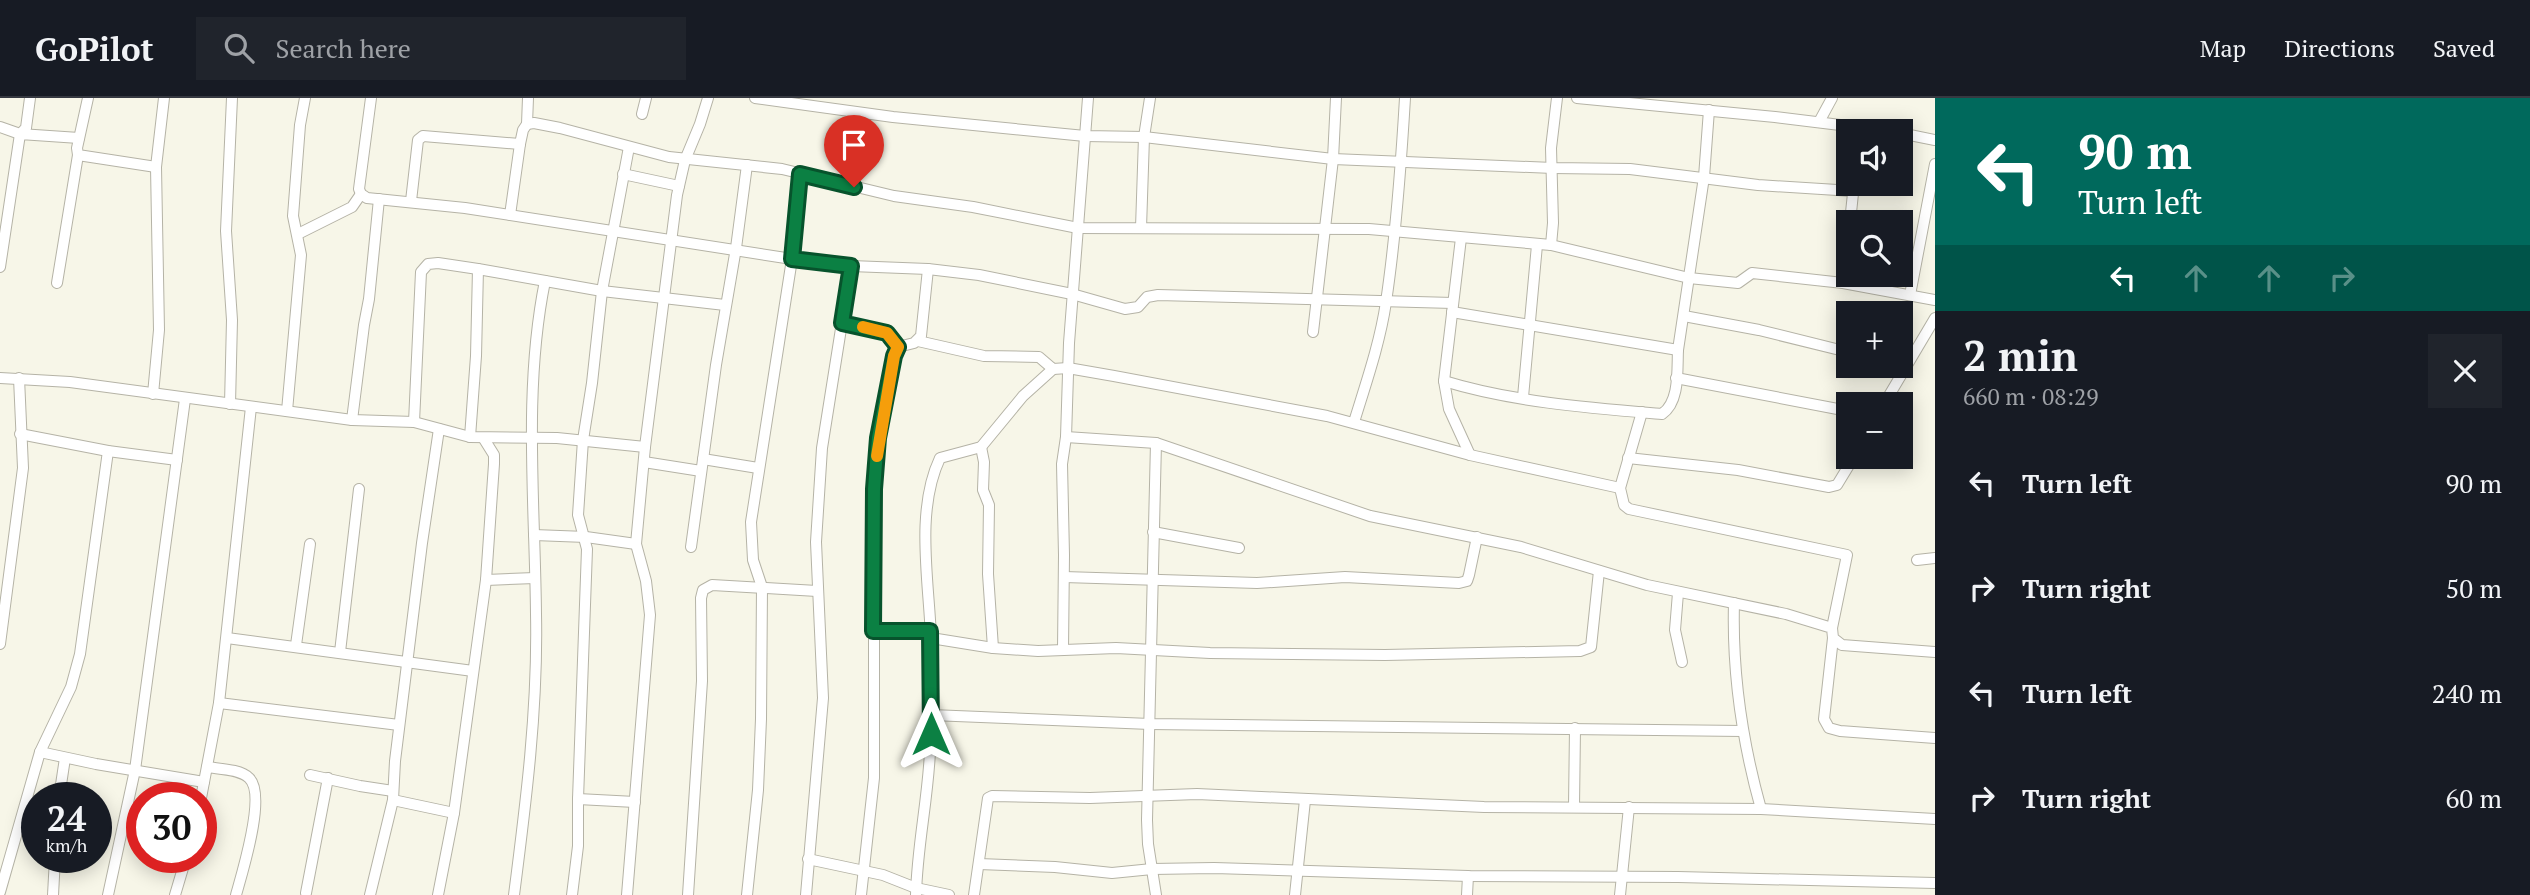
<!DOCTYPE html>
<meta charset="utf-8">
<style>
body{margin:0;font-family:"PT Serif",serif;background:#20242c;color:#f1f3f6;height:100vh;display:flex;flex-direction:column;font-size:26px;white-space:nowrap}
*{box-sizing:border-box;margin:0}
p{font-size:23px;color:#9ea1a6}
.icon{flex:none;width:38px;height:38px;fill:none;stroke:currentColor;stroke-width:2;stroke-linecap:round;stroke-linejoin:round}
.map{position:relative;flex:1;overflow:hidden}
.drawer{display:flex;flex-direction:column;background:#171b24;width:595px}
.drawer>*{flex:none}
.guide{background:#00695c;color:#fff;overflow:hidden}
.tools{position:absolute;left:1836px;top:21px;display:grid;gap:14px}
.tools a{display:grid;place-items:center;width:77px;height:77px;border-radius:0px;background:#171b24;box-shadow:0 4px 18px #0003;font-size:35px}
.speed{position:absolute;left:21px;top:684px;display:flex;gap:14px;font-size:35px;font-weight:700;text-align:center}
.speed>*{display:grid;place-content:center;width:91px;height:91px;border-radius:50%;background:#171b24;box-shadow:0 4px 18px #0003;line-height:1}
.speed small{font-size:18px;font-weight:400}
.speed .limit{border:10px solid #d22;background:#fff;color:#111}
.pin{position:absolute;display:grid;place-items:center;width:60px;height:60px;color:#fff;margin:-72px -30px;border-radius:50% 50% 50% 0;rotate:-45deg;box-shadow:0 0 7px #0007}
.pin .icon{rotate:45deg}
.me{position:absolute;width:77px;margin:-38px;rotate:0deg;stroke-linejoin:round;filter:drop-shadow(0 0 5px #0008)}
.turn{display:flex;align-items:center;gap:24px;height:147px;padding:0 28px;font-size:32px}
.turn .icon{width:91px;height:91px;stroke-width:2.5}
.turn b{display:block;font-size:49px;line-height:60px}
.lanes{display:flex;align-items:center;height:66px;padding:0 28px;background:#0003;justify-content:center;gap:35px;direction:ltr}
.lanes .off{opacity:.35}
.round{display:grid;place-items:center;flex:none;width:74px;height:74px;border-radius:0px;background:#20242c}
.summary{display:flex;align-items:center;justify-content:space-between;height:119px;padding:0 28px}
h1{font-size:42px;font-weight:700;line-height:52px}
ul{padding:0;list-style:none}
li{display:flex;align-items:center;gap:21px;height:105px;padding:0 28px}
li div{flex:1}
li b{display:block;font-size:26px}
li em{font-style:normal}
header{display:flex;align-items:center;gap:42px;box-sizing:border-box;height:98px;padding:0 35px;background:#171b24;border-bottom:2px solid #363941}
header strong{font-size:33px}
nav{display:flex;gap:38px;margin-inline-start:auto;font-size:24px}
.search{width:490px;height:63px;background:#20242c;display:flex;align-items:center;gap:18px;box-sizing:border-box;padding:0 24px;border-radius:0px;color:#9ea1a6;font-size:26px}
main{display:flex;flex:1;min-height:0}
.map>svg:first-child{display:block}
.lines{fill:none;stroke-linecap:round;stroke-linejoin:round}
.minor-casing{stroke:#b5b3a6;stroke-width:12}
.minor{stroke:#fff;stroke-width:10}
.route-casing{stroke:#07532c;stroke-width:18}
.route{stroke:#0b8043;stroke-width:12}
.slow{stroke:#f59e0b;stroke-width:12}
</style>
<header>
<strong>GoPilot</strong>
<div class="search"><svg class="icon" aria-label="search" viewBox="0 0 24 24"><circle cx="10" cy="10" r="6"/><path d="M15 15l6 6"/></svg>Search here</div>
<nav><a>Map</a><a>Directions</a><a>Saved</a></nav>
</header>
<main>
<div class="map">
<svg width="1935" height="797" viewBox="0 0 1935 797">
<rect width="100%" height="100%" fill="#f7f6e8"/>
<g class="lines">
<defs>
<g id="minor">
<path d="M88,0L77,50L78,57L156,69"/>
<path d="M371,0L359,91L361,96L367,100L465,110L792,161L851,168L928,171L979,177L1072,196L1125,211L1138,209L1147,199L1158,197L1453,205"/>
<path d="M755,0L893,19L1085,38L1144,39L1333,61L1553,70L1630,71L1758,87L1853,93"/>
<path d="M1577,0L1775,19L1889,33"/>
<path d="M642,16L646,0"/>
<path d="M1819,24L1832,0"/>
<path d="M527,26L534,25L560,30L669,59L782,71L894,98L973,109L1078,130L1369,131L1551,147L1689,180L1738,185L1752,175L1843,185L1935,202"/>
<path d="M0,29L20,36L26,30L30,0"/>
<path d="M1900,35L1935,42"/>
<path d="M623,76L679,88"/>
<path d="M411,103L418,42L423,38L520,46"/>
<path d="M510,117L520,46L523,32L527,26L528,0"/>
<path d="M1850,124L1854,86"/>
<path d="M1141,130L1144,39L1150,0"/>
<path d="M298,136L352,109L361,96"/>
<path d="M1461,140L1444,283L1449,311L1470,357"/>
<path d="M1551,147L1553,125L1551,50L1557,0"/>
<path d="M0,169L20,36L79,40"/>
<path d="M57,185L78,57"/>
<path d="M1843,185L1848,145"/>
<path d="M1910,197L1935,66"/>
<path d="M1452,214L1678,252"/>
<path d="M1684,218L1759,232L1848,254"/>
<path d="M842,225L886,235L898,249"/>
<path d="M1313,234L1333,61L1336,0"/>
<path d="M918,243L984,258L1039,259L1053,271L1068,270L1114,278L1327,318L1470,357L1620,390"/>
<path d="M0,280L70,284L352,322L414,324L470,339L557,340L645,349"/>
<path d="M1676,280L1848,313"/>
<path d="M1444,283C1512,304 1590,310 1662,316C1680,304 1677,272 1678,252L1704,79L1709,12"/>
<path d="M153,296L159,232L156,69L164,0"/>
<path d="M1523,299L1537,147"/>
<path d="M230,306L232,222L226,133L232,0"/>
<path d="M1884,306L1935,220"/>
<path d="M287,313L301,157L293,118L300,27L305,0"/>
<path d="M1642,314L1620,390L1624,407L1629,411L1847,457L1832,530"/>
<path d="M352,322L364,227L369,201L379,101"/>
<path d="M414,324L421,174L428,166L438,165L478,171L602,193L725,207"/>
<path d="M1354,324C1366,285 1380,245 1386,204C1396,137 1401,68 1405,0"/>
<path d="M20,336L108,353L177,362"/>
<path d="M470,339L476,258L478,171"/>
<path d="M1066,339L1156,345L1370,418L1521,449L1647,487L1786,516L1832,530L1833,540L1842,547L1935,554"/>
<path d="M981,349L984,364L983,392L989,407L988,476L993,550"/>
<path d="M1628,360L1738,372L1829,389L1837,387L1854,359"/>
<path d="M703,361L758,370"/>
<path d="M644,364L701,373"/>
<path d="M1153,434L1239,450"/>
<path d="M534,437L586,439L636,446"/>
<path d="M691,449L716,267L736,150L747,67"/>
<path d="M1917,462L1935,460"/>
<path d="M1064,479L1257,485L1345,479L1459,485L1467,483L1469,477L1477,439"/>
<path d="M486,482L535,480"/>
<path d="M1678,495L1675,532L1682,564"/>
<path d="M1734,505C1732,576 1742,643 1761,711"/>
<path d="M873,533H930"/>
<path d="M227,540L473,573"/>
<path d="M931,540L993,550L1038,553L1116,550L1210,555L1385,557L1580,553L1591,549L1599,473"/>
<path d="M1833,540L1824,621L1829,630L1840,633L1935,640"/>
<path d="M0,546L23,370L19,280"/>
<path d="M296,547L310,446"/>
<path d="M1063,551L1064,457L1062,366L1066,339L1069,245L1088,0"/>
<path d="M340,554L359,391"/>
<path d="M219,605L399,627"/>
<path d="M931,617L1150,626L1743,633"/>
<path d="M40,654L96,666L204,684"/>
<path d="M207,669C219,671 240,671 249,680C267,696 242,775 236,797"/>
<path d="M310,677L360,688L393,693"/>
<path d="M59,700L65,660"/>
<path d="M201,700L219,605L251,309"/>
<path d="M578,701L635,704"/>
<path d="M393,702L454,715"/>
<path d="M1574,709L1575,630"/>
<path d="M808,761L883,777L916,790L949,797"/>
<path d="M979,766L1055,769L1112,775L1152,771L1214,770L1468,778L1678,779L1935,785"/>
<path d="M0,794L40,654L71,589L80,556L108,353"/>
<path d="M306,795L328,680"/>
<path d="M53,797L55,760"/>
<path d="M108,797L135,672L185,301"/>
<path d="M175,797L186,760"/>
<path d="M370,797L393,702L395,663L422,445L439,331"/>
<path d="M438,797L454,715L486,482L494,366V357L484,341"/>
<path d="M514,797C526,704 538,610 536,516C535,406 523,291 545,183"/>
<path d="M572,797L578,748V701L587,451L578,417L583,342L592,285L602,193L629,49"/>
<path d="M627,797L650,517L646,483L636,446L645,349L677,97L685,62L700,26L708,0"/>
<path d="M688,797L702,583L701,500L703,492L712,487L817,493"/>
<path d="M747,797L758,692L761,621L762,489L753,462L751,424L792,161L800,76"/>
<path d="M806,797L823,600L816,444L822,350L851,168"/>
<path d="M861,797L874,680V391L878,340L894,258L898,249L914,245L921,238L928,171"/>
<path d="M916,797C917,749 928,701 930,653C932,616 932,577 931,540C929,483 915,413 940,360L981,349L1023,298L1053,271"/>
<path d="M974,797L988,700L992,698L1090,700L1197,696L1484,709L1761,711L1935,721"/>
<path d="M1156,797L1148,746L1147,722L1156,345"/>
<path d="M1295,797L1305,702"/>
<path d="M1467,797L1468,778"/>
<path d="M1620,797L1629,709"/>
</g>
</defs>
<use href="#minor" class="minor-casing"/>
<use href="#minor" class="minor"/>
</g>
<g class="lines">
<defs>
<path id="route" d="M854,89L800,76L792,161L851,168L842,225L887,235L898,249L894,258L878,340L874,391L873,533H930L931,636"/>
</defs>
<use href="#route" class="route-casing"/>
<use href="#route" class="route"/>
<path class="slow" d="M863,229L887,235L898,249L894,258L877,358"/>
</g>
</svg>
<div class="tools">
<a><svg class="icon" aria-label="sound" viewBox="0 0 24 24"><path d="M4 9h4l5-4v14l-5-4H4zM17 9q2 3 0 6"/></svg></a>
<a><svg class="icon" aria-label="search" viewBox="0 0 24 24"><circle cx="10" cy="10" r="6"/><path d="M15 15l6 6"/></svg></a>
<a>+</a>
<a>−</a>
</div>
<div class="speed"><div>24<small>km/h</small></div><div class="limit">30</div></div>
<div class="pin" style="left:854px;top:89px;background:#d93025"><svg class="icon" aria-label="arrive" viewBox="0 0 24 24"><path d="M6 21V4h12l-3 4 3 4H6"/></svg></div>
<svg class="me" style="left:931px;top:636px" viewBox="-20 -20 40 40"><path d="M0-17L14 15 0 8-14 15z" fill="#0b8043" stroke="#fff" stroke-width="4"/></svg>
</div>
<section class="drawer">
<div class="guide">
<div class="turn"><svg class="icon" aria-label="left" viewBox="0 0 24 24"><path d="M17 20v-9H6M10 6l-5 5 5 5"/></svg><div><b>90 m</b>Turn left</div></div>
<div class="lanes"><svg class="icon" aria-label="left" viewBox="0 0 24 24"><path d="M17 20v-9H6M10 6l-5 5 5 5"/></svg><svg class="icon off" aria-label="ahead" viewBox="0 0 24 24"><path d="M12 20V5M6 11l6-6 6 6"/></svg><svg class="icon off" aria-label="ahead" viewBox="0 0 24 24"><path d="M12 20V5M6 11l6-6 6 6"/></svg><svg class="icon off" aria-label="right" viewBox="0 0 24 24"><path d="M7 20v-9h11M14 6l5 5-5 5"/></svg></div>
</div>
<div class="summary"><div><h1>2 min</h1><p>660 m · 08:29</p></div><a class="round"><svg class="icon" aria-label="close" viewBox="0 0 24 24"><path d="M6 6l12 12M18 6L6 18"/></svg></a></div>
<ul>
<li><svg class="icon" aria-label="left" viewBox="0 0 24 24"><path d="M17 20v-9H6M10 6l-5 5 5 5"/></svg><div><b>Turn left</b></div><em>90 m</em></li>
<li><svg class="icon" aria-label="right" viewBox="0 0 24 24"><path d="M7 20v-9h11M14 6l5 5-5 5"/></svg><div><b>Turn right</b></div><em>50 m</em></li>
<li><svg class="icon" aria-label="left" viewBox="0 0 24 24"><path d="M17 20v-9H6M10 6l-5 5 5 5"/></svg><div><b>Turn left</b></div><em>240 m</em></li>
<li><svg class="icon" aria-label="right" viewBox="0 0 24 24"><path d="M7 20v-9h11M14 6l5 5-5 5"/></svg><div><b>Turn right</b></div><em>60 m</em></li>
</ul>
</section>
</main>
